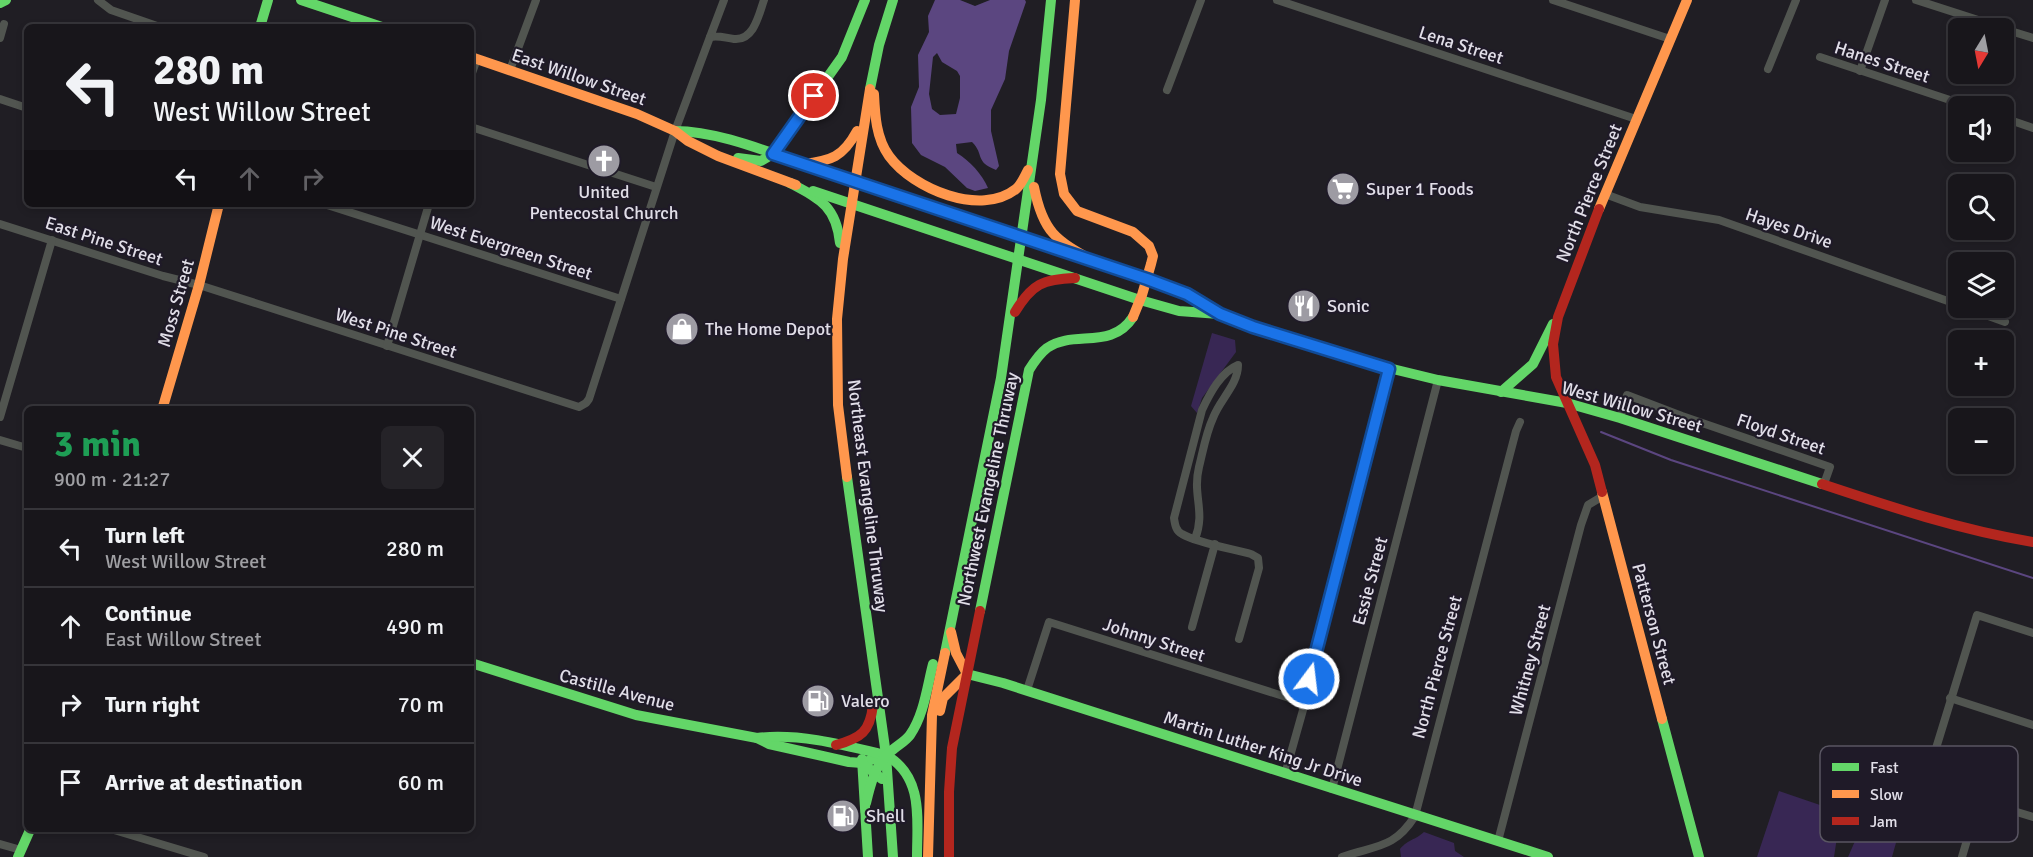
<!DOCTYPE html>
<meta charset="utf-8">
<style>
body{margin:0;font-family:Signika,sans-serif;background:#252328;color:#f1f3f6;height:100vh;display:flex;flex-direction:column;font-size:22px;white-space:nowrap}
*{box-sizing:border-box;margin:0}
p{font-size:20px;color:#9f9fa3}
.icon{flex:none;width:33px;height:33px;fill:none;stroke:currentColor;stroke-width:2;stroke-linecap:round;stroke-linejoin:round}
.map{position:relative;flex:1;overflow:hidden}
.side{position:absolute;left:24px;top:406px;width:450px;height:426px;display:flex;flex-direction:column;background:#18161b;border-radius:9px;box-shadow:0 3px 9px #0003,0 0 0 2px #36353a}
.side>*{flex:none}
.guide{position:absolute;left:24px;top:24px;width:450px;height:183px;border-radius:9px;box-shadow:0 3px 9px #0003,0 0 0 2px #36353a;background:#18161b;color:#f1f3f6;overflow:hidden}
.needle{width:39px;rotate:190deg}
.tools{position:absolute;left:1948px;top:18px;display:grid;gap:12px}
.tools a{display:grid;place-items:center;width:66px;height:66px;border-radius:9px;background:#18161b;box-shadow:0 3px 9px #0003,0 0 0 2px #36353a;font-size:30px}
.pin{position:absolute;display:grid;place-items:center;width:51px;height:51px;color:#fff;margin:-26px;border:3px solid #fff;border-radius:50%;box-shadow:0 2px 6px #0007}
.me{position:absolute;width:66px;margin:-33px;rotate:15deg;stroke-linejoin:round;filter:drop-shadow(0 0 4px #0008)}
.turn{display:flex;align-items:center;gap:21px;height:126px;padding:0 30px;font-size:27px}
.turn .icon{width:78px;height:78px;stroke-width:2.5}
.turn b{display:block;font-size:42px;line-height:51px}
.lanes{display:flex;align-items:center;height:57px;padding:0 30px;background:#0003;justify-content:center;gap:30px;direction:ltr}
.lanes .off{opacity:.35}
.round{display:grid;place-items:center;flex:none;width:63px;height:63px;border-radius:9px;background:#252328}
.summary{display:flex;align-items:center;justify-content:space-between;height:102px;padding:0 30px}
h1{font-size:36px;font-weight:800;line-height:45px;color:#1e9e55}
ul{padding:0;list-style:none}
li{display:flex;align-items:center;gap:18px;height:78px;padding:0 30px;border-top:2px solid #36353a}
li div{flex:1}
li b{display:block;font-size:22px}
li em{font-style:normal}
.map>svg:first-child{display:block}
.green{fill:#382754}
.water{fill:#5b4680;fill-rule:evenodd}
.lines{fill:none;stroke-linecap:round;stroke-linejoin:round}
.stream{stroke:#5b4680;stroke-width:2}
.street{stroke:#515550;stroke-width:8}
.fast{stroke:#63d668;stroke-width:10}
.slow{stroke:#ff974d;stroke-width:10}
.jam{stroke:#b3261e;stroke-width:10}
.route-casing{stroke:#114b97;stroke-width:15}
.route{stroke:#1a73e8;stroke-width:10}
.labels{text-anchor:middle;stroke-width:4.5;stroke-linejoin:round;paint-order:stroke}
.street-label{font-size:18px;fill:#e1dee8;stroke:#1f1a28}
.poi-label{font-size:18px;fill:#e1dee8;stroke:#1f1a28;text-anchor:start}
.key{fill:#1f1a28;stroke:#595562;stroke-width:1.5}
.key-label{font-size:16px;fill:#e1dee8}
</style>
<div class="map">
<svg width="2033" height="857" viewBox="0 0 2033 857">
<rect width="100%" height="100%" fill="#201e24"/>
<g class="green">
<path d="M1212,333L1235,340L1236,352L1202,398L1197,413L1191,406Z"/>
<path d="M1779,791L1899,832L1892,857H1848L1859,832L1839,824L1834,857H1757Z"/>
<path d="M1424,832L1454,843L1455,851L1464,857H1401L1400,849C1410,838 1414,841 1424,832Z"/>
</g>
<path class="water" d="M935,0H960L975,6L990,0H1025L1026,2L1009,51L1005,79L991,110V131L999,166L996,170C974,161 985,155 972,142L956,144L957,153C970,161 982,174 988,188L975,191L967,188L945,167L921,155L912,143L911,107L919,87L918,55L929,32L928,16ZM937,53L942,62L957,71L960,76V98L956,114L940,115L932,109L929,94L933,57Z"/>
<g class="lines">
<path class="stream" d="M1601,432L1671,460L2033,578"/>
<g class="street">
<path d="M98,0L111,10L160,27"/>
<path d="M724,0L710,37C719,35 725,38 734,39C754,41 759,14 764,0"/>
<path d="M1277,0L1636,119"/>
<path d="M1553,0L1670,39"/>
<path d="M1916,0L2003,28"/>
<path d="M2004,29L2033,38"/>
<path d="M0,38L4,24"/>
<path d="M1820,57L1968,106"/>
<path d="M1768,69L1796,0"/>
<path d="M510,70L536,0"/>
<path d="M1860,71L1885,0"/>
<path d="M471,76L477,59"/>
<path d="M1167,90L1201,0"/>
<path d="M0,99L27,108"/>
<path d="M2004,118L2033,128"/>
<path d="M471,127L656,187"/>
<path d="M1605,194L1640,207L1719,220L1959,305"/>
<path d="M324,204L621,299"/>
<path d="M0,224L163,276L199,285L579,407L586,403L589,399L675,131L710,37"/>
<path d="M1966,308L2005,322"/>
<path d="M387,346L429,204"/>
<path d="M0,417L52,240"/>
<path d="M1620,418L1627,395L1682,416L1830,467L1824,484"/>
<path d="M0,440L27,448"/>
<path d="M1195,539C1206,511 1192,496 1199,467C1203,451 1206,433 1213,418C1220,399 1238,385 1238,365C1221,372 1210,393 1202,410L1174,518C1175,525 1176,531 1182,534C1197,543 1233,549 1251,554L1258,558L1259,568L1239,639"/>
<path d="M1192,627L1215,544"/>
<path d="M2033,633L1977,615L1925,784L2033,817"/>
<path d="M1309,679L1389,369"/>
<path d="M1027,690L1049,622L1299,701L1303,705V710L1285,774"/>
<path d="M1950,698L2033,725"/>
<path d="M1332,789L1438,380"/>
<path d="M114,830L204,857"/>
<path d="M1498,841L1581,525L1588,505L1603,496"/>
<path d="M0,844L21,850"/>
<path d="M1342,857C1376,845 1394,849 1415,816L1516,431L1520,422"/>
<path d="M1962,857L1979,800"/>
</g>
<g class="fast">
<path d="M301,0L382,27"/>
<path d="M0,3L6,0"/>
<path d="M260,27L268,0"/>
<path d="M870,89L879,45L893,0"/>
<path d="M675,131C719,131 770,153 812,167C886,192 960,217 1034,241"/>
<path d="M738,158L761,161L773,154L842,57L865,0"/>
<path d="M790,183C820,199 836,206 840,243"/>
<path d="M813,191L1140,300L1179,311L1219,314"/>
<path d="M1300,342L1364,362L1438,380L1567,403L1620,418L1822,484"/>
<path d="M1501,392L1533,364L1553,324"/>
<path d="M847,477L886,755L893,857"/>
<path d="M980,611L1029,370C1034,362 1039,354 1047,348C1074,329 1111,351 1133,317"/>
<path d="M945,653L1001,378L1041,100L1051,0"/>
<path d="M471,663L636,715L757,738L769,744L849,762L862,763L886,755"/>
<path d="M967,674L1003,683L1548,857"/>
<path d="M1662,719L1699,857"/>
<path d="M757,738C800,733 844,745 885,755"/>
<path d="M886,755C924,777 917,819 917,857"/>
<path d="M862,759L868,857"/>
<path d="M862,763L882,779"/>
<path d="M866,803C870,786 875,765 889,753C896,746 905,742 910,735C924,715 927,687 933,664"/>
<path d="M18,857L30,830"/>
</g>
<g class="slow">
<path d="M1075,0L1060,174L1064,194L1077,211L1133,232L1149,246L1153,256L1151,264L1142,295L1133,317"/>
<path d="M471,57L637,114L675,131L688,141L718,156L796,185"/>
<path d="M874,94C875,115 876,138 889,156C913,189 981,217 1016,189C1021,185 1025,176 1028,170"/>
<path d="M803,164C831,161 843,157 857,131"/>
<path d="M1034,187C1043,233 1056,240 1095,262"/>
<path d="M1599,209L1687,0"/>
<path d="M1034,241L1187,294L1220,314L1300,342"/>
<path d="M162,410L199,285L219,204"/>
<path d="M847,477L838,405L837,319L843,259L870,89"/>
<path d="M1602,492L1662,719"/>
<path d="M940,711L943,698L967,674L956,653L951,632"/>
<path d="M928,857L932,715L945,653"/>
</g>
<g class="jam">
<path d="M1599,209L1558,317L1553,344L1556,377L1595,465L1602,492"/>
<path d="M1015,312C1032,284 1043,279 1075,278"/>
<path d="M1822,484C1891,507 1960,530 2033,542"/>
<path d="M836,745C861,738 870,732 873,705"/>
<path d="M949,857V792L952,748L980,611"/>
</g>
</g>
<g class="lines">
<defs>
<path id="route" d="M814,96L773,154L1147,279L1187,294L1220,314L1253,327L1389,369L1309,679"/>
</defs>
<use href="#route" class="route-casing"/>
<use href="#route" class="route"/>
</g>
<defs>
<symbol id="church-disc" viewBox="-11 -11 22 22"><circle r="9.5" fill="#9d9ba3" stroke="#1f1a28"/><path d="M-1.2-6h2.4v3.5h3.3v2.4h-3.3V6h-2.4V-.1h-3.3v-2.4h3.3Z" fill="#fff"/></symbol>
<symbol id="supermarket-disc" viewBox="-11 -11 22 22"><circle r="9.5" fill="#9d9ba3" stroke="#1f1a28"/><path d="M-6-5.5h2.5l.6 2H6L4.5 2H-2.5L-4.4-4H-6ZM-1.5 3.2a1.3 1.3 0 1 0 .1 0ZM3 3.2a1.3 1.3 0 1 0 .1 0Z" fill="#fff"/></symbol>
<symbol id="restaurant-disc" viewBox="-11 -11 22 22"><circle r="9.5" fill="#9d9ba3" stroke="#1f1a28"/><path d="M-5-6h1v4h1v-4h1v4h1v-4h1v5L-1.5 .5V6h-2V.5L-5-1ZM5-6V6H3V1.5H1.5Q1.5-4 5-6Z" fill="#fff"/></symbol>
<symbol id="shop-disc" viewBox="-11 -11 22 22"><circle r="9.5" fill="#9d9ba3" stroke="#1f1a28"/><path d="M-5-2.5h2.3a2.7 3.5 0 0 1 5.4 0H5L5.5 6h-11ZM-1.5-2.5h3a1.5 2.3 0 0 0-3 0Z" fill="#fff"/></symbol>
<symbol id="fuel-disc" viewBox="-11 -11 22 22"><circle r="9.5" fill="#9d9ba3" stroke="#1f1a28"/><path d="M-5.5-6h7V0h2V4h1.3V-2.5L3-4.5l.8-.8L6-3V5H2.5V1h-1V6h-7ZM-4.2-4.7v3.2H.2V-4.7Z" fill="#fff"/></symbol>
</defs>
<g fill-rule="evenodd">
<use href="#church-disc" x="585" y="142" width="38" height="38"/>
<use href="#supermarket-disc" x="1324" y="170" width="38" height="38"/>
<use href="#restaurant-disc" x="1285" y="287" width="38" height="38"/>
<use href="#shop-disc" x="663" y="310" width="38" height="38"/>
<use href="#fuel-disc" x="799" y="682" width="38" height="38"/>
<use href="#fuel-disc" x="824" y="797" width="38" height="38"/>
</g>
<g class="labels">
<g class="street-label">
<text transform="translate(1461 45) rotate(18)" y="6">Lena Street</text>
<text transform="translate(1882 62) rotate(18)" y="6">Hanes Street</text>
<text transform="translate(579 77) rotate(19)" y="6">East Willow Street</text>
<text transform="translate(1589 193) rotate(-68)" y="6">North Pierce Street</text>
<text transform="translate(1789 228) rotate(19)" y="6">Hayes Drive</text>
<text transform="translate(104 241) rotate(18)" y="6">East Pine Street</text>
<text transform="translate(511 248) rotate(18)" y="6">West Evergreen Street</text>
<text transform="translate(176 303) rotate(-74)" y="6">Moss Street</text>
<text transform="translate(396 333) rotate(18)" y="6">West Pine Street</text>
<text transform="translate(1632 407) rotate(16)" y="6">West Willow Street</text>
<text transform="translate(1781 434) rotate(19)" y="6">Floyd Street</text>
<text transform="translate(988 489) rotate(-78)" y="6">Northwest Evangeline Thruway</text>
<text transform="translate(868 496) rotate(83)" y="6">Northeast Evangeline Thruway</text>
<text transform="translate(1370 581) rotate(-75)" y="6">Essie Street</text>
<text transform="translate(1654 624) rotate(75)" y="6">Patterson Street</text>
<text transform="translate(1154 640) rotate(18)" y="6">Johnny Street</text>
<text transform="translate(1530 660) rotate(-75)" y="6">Whitney Street</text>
<text transform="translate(1437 667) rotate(-75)" y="6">North Pierce Street</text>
<text transform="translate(617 690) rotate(15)" y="6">Castille Avenue</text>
<text transform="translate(1263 749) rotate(18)" y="6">Martin Luther King Jr Drive</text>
</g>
<g class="poi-label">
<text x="1366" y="195">Super 1 Foods</text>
<text x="604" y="198" text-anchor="middle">United<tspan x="604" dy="21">Pentecostal Church</tspan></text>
<text x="1327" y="312">Sonic</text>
<text x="705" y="335">The Home Depot</text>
<text x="841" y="707">Valero</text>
<text x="866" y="822">Shell</text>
</g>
</g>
<rect x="1820" y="746" width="198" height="96" rx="9" class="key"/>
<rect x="1832" y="763" width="27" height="8" fill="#63d668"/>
<rect x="1832" y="790" width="27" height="8" fill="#ff974d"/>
<rect x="1832" y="817" width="27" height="8" fill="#b3261e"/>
<g class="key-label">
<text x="1870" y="773">Fast</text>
<text x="1870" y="800">Slow</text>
<text x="1870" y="827">Jam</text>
</g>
</svg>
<div class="tools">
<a><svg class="needle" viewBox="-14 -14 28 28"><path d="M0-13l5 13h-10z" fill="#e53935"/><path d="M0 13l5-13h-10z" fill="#9f9fa3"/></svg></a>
<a><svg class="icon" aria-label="sound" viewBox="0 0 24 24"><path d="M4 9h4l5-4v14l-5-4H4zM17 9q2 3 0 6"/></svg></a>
<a><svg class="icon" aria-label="search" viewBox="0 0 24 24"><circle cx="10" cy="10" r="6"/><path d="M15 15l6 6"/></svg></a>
<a><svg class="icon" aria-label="layers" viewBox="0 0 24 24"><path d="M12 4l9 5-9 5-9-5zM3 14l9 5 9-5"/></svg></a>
<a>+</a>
<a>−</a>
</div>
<div class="pin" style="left:814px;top:96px;background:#d93025"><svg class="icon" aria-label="arrive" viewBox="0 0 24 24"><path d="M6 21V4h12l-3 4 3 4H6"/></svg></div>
<svg class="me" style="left:1309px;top:679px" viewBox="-20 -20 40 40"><circle r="17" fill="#1a73e8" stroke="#fff" stroke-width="3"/><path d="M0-11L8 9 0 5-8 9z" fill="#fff"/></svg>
<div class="guide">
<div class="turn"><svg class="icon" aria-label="left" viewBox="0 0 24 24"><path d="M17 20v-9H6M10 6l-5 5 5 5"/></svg><div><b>280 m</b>West Willow Street</div></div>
<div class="lanes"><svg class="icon" aria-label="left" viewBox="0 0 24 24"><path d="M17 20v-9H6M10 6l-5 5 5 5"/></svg><svg class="icon off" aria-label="ahead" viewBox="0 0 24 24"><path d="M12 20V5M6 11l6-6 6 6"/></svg><svg class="icon off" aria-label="right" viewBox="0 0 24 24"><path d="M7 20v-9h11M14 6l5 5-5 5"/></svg></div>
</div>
<section class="side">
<div class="summary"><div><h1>3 min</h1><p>900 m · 21:27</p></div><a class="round"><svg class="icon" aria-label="close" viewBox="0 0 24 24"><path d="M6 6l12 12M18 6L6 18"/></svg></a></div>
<ul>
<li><svg class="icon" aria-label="left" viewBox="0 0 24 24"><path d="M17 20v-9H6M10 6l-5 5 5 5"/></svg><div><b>Turn left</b><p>West Willow Street</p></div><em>280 m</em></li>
<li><svg class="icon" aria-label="ahead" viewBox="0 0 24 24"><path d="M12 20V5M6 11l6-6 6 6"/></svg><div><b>Continue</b><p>East Willow Street</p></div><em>490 m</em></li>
<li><svg class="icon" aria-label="right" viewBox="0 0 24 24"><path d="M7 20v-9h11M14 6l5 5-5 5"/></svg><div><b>Turn right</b></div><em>70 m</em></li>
<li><svg class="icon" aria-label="arrive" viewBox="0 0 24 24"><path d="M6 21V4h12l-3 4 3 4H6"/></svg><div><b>Arrive at destination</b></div><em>60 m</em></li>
</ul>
</section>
</div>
